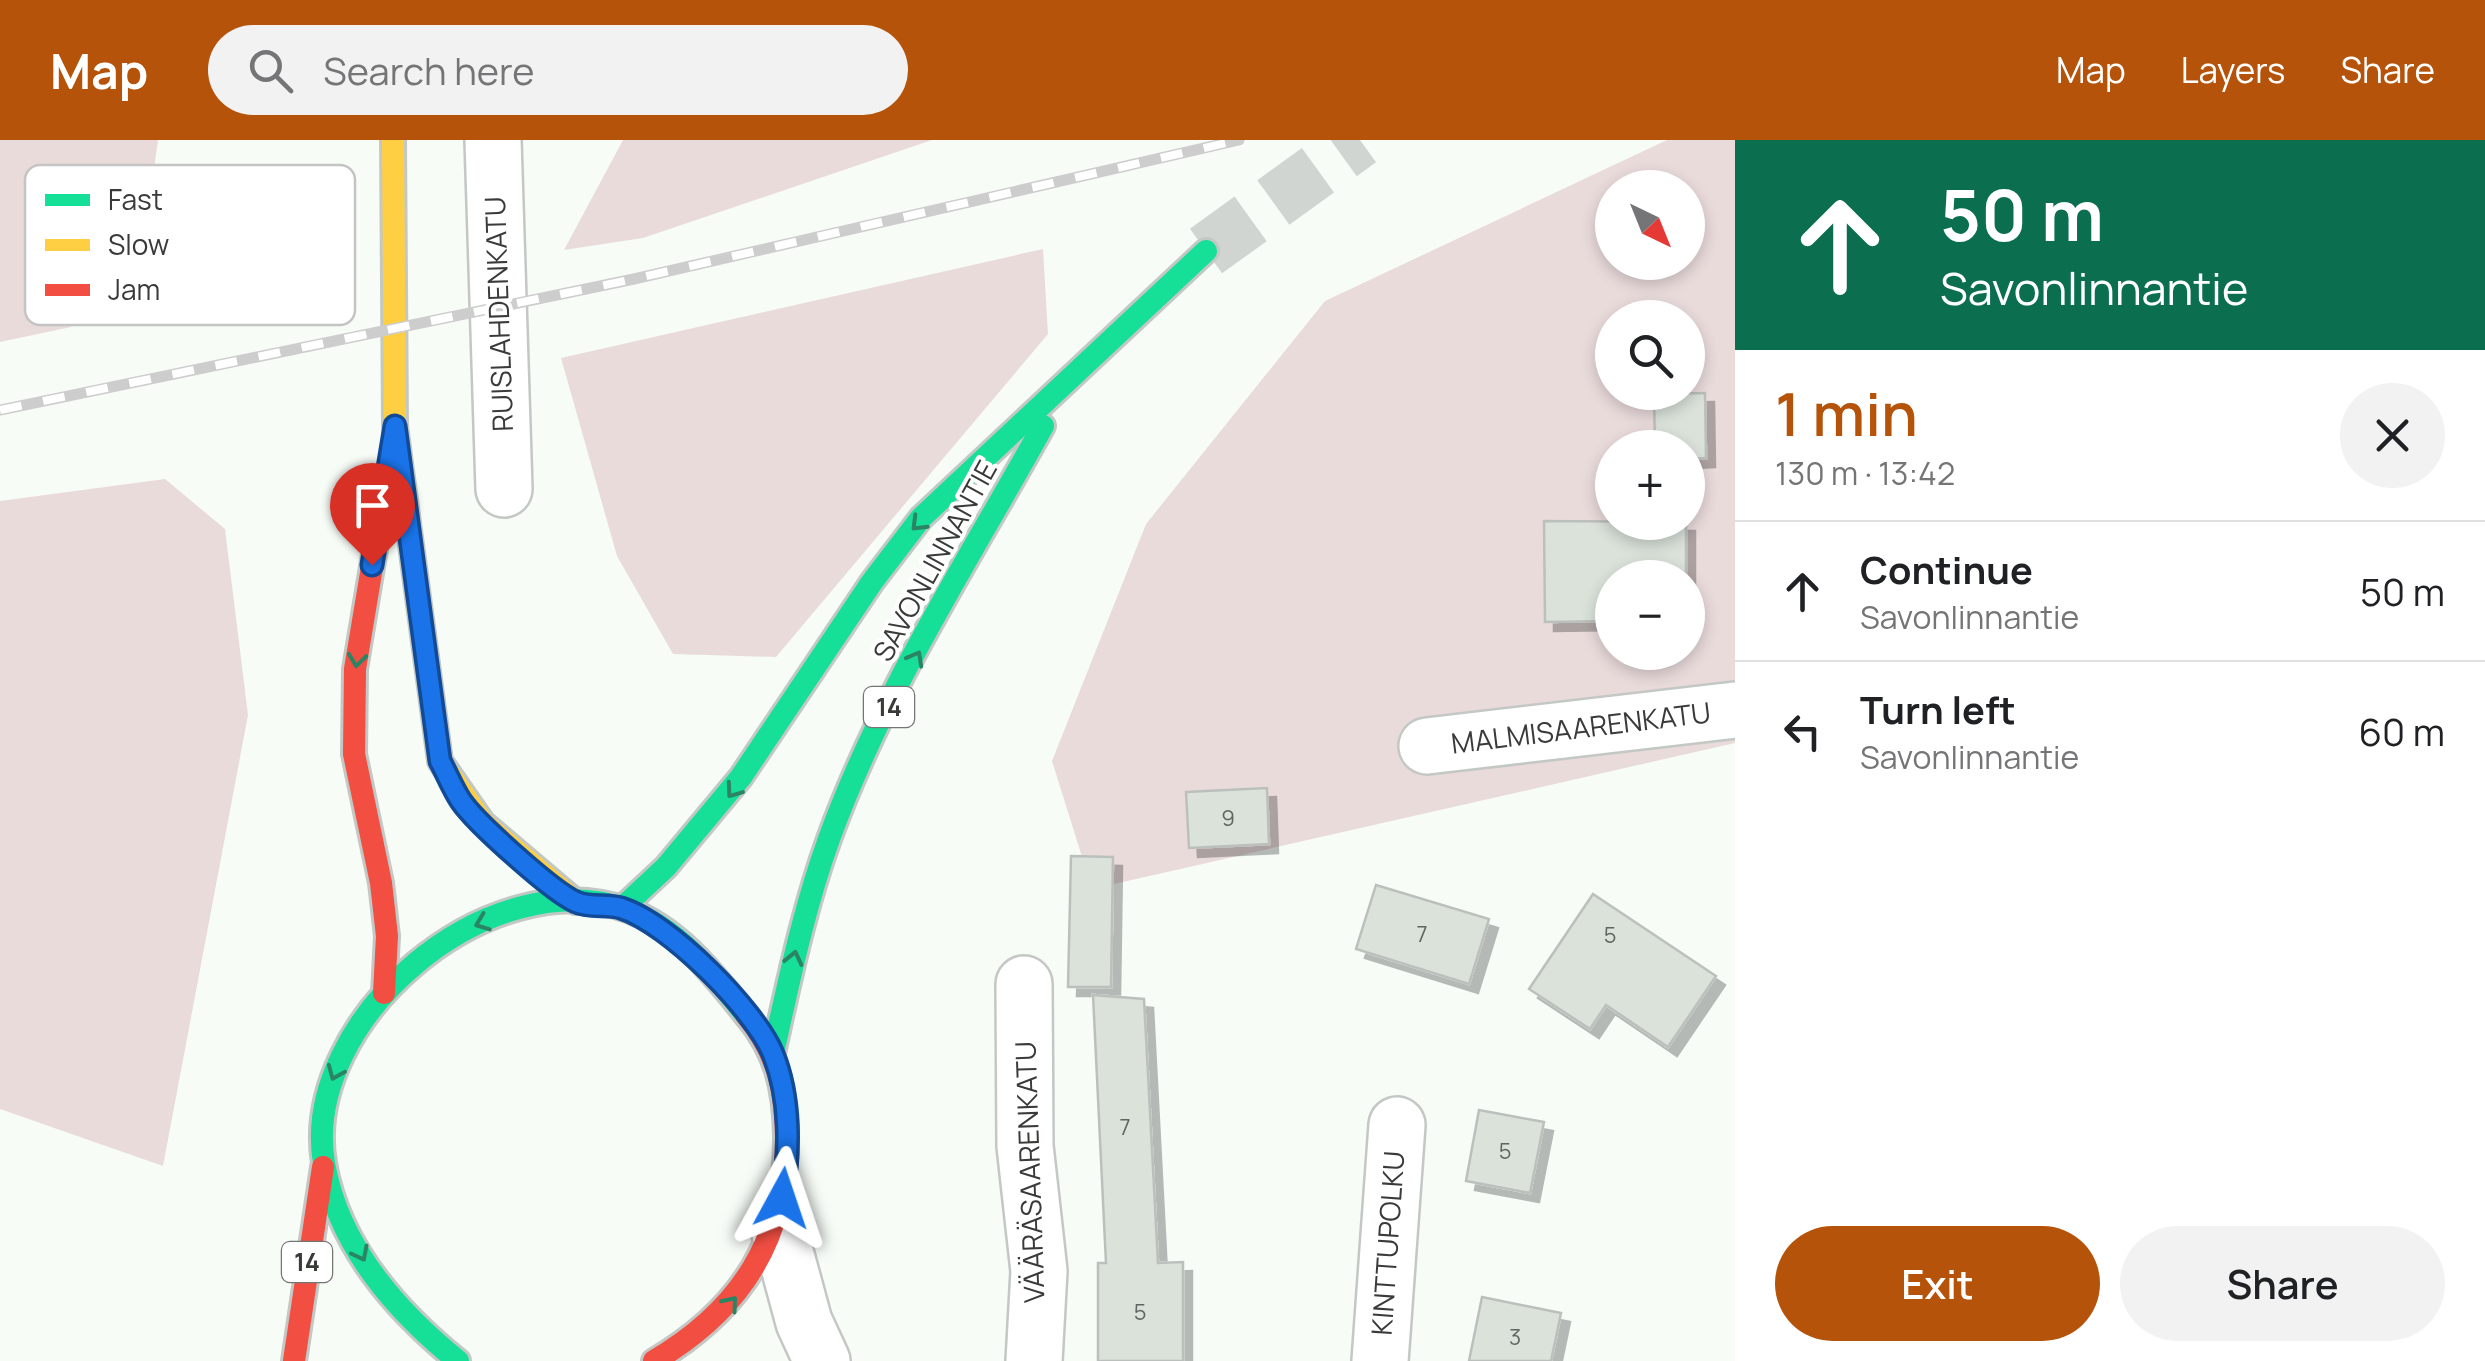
<!DOCTYPE html>
<meta charset="utf-8">
<style>
body{margin:0;font-family:Manrope,sans-serif;background:#f2f2f2;color:#202124;height:100vh;display:flex;flex-direction:column;font-size:38px;white-space:nowrap}
*{box-sizing:border-box;margin:0}
p{font-size:32px;color:#757577}
.icon{flex:none;width:55px;height:55px;fill:none;stroke:currentColor;stroke-width:2;stroke-linecap:round;stroke-linejoin:round}
.map{position:relative;flex:1;overflow:hidden}
.details{display:flex;flex-direction:column;background:#fff;width:750px}
.details>*{flex:none}
.guide{background:#0b6e4f;color:#fff;overflow:hidden}
.needle{width:65px;rotate:137deg}
.tools{position:absolute;left:1595px;top:30px;display:grid;gap:20px}
.tools a{display:grid;place-items:center;width:110px;height:110px;border-radius:50%;background:#fff;box-shadow:0 5px 15px #0003;font-size:50px}
.pin{position:absolute;display:grid;place-items:center;width:85px;height:85px;color:#fff;margin:-102px -42px;border-radius:50% 50% 50% 0;rotate:-45deg;box-shadow:0 0 10px #0007}
.pin .icon{rotate:45deg}
.me{position:absolute;width:110px;margin:-55px;rotate:5deg;stroke-linejoin:round;filter:drop-shadow(0 0 8px #0008)}
.turn{display:flex;align-items:center;gap:35px;height:210px;padding:0 40px;font-size:45px}
.turn .icon{width:130px;height:130px;stroke-width:2.5}
.turn b{display:block;font-size:70px;line-height:85px}
.round{display:grid;place-items:center;flex:none;width:105px;height:105px;border-radius:52px;background:#f2f2f2}
.summary{display:flex;align-items:center;justify-content:space-between;height:170px;padding:0 40px}
h1{font-size:60px;font-weight:600;line-height:75px;color:#b45309}
.button{display:flex;gap:20px;margin-top:auto;padding:20px 40px}
.button a{flex:1;height:115px;border-radius:60px;background:#b45309;color:#fff;font-size:40px;font-weight:600;line-height:115px;text-align:center}
.button a+a{background:#f2f2f2;color:#202124}
ul{padding:0;list-style:none}
li{display:flex;align-items:center;gap:30px;height:140px;padding:0 40px;border-top:2px solid #e0e0e0}
li div{flex:1}
li b{display:block;font-size:38px}
li em{font-style:normal}
header{display:flex;align-items:center;gap:60px;box-sizing:border-box;height:140px;padding:0 50px;background:#b45309;color:#fff}
header strong{font-size:48px}
nav{display:flex;gap:55px;margin-inline-start:auto;font-size:35px}
.search{width:700px;height:90px;background:#f2f2f2;display:flex;align-items:center;gap:25px;box-sizing:border-box;padding:0 35px;border-radius:55px;color:#757577;font-size:38px}
main{display:flex;flex:1;min-height:0}
.map>svg:first-child{display:block}
.green{fill:#eadbdb;fill-rule:evenodd}
.building{fill:#dae2da;stroke:#bcc0bc;stroke-width:2.5;filter:url(#shadow)}
.lines{fill:none;stroke-linecap:round;stroke-linejoin:round}
.highway-tunnel{stroke:#d1d5d1;stroke-width:55;stroke-dasharray:55 28;stroke-linecap:butt}
.street-casing{stroke:#c4c8c4;stroke-width:60}
.fast-casing{stroke:#c4c8c4;stroke-width:28}
.slow-casing{stroke:#c4c8c4;stroke-width:28}
.jam-casing{stroke:#c4c8c4;stroke-width:28}
.street{stroke:#fefffe;stroke-width:55}
.fast{stroke:#16e098;stroke-width:22}
.slow{stroke:#ffcf43;stroke-width:22}
.jam{stroke:#f24e42;stroke-width:22}
.rail-casing{stroke:#cccdcc;stroke-width:11}
.rail{stroke:#fff;stroke-width:8;stroke-dasharray:22;stroke-linecap:butt}
.oneway{stroke:#298564}
.route-casing{stroke:#114b97;stroke-width:25}
.route{stroke:#1a73e8;stroke-width:18}
.labels{text-anchor:middle;stroke-width:8;stroke-linejoin:round;paint-order:stroke}
.number-label{font-size:22px;fill:#616561}
.shield{fill:#fff;stroke:#747674;stroke-width:2.5}
.shield-label{font-size:25px;font-weight:bold;fill:#393b39}
.street-label{font-size:28px;fill:#393b39;stroke:#fff}
.key{fill:#fff;stroke:#c4c4c4;stroke-width:2.5}
.key-label{font-size:28px;fill:#393b39}
</style>
<header>
<strong>Map</strong>
<div class="search"><svg class="icon" aria-label="search" viewBox="0 0 24 24"><circle cx="10" cy="10" r="6"/><path d="M15 15l6 6"/></svg>Search here</div>
<nav><a>Map</a><a>Layers</a><a>Share</a></nav>
</header>
<main>
<div class="map">
<svg width="1735" height="1221" viewBox="0 0 1735 1221">
<defs>
<filter id="shadow"><feDropShadow dx="9" dy="9" stdDeviation="0" flood-color="#0004"/></filter>
</defs>
<rect width="100%" height="100%" fill="#f7fcf7"/>
<g class="green">
<path d="M0,0H158L145,93L71,187L0,202Z"/>
<path d="M623,0H932L643,98L564,110Z"/>
<path d="M1667,0H1735V603L1092,749L1052,621L1146,384L1325,161ZM1612,48H1688V122H1612ZM1612,178H1688V252H1612ZM1612,308H1688V382H1612ZM1612,438H1688V512H1612Z"/>
<path d="M1043,109L1048,194L776,517L673,514L617,416L561,218Z"/>
<path d="M165,339L225,389L248,575L163,1026L0,969V361Z"/>
</g>
<g class="building">
<path d="M1705,253L1706,318L1688,319V308H1655L1654,254Z"/>
<path d="M1544,381L1686,382V438H1612V481L1545,482Z"/>
<path d="M1267,648L1269,704L1189,708L1186,652Z"/>
<path d="M1071,716L1113,717L1111,847H1068Z"/>
<path d="M1376,745L1489,779L1469,844L1356,809Z"/>
<path d="M1593,754L1716,836L1668,907L1606,865L1590,889L1529,849Z"/>
<path d="M1093,855L1144,859L1158,1123L1183,1122V1221H1098V1123H1106Z"/>
<path d="M1479,970L1544,982L1530,1053L1466,1041Z"/>
<path d="M1482,1157L1561,1173L1551,1221H1469Z"/>
</g>
<g class="lines">
<path class="highway-tunnel" d="M1206,111L1360,0"/>
<defs>
<g id="street">
<path d="M493,0L504,349"/>
<path d="M1427,606L1735,570"/>
<path d="M1024,844L1025,1006L1039,1131L1034,1221"/>
<path d="M778,1086L804,1182L822,1221"/>
<path d="M1380,1221L1397,985"/>
</g>
<g id="fast">
<path d="M622,768L666,727L741,637L872,442L921,378L1206,111"/>
<path d="M773,913C789,841 804,768 829,699C882,553 968,421 1043,286"/>
<path d="M458,1221C396,1171 338,1105 324,1023C300,880 490,719 628,770C679,789 713,834 746,875"/>
</g>
<path id="slow" d="M393,0L395,286L440,621L483,683L576,762"/>
<g id="jam">
<path d="M384,853L387,796L381,743L354,614L355,529L386,343"/>
<path d="M294,1221L323,1027"/>
<path d="M654,1221C741,1170 787,1098 786,996C785,948 777,912 746,875"/>
</g>
</defs>
<use href="#street" class="street-casing"/>
<use href="#fast" class="fast-casing"/>
<use href="#slow" class="slow-casing"/>
<use href="#jam" class="jam-casing"/>
<use href="#street" class="street"/>
<use href="#fast" class="fast"/>
<use href="#slow" class="slow"/>
<use href="#jam" class="jam"/>
<defs>
<path id="rail" d="M0,270L634,139L1239,0"/>
</defs>
<use href="#rail" class="rail-casing"/>
<use href="#rail" class="rail"/>
</g>
<defs><path id="oneway-chevron" d="M-2-3.5L2.5 0L-2 3.5" fill="none" stroke-width="1.6" stroke-linecap="round" stroke-linejoin="round" transform="scale(2.5)"/></defs>
<g class="oneway">
<use href="#oneway-chevron" transform="translate(918 384) rotate(135)"/>
<use href="#oneway-chevron" transform="translate(916 518) rotate(-61)"/>
<use href="#oneway-chevron" transform="translate(357 520) rotate(97)"/>
<use href="#oneway-chevron" transform="translate(733 651) rotate(126)"/>
<use href="#oneway-chevron" transform="translate(482 783) rotate(159)"/>
<use href="#oneway-chevron" transform="translate(794 818) rotate(-77)"/>
<use href="#oneway-chevron" transform="translate(335 933) rotate(113)"/>
<use href="#oneway-chevron" transform="translate(361 1114) rotate(63)"/>
<use href="#oneway-chevron" transform="translate(731 1163) rotate(-50)"/>
</g>
<g class="lines">
<defs>
<path id="route" d="M372,425L395,286L440,621C447,634 453,649 461,661C476,683 553,752 576,762C589,768 607,764 621,768C669,783 755,870 773,914C791,958 790,1013 782,1058"/>
</defs>
<use href="#route" class="route-casing"/>
<use href="#route" class="route"/>
</g>
<g class="labels">
<g class="number-label">
<text x="1228" y="686">9</text>
<text x="1422" y="802">7</text>
<text x="1610" y="803">5</text>
<text x="1125" y="995">7</text>
<text x="1505" y="1019">5</text>
<text x="1140" y="1180">5</text>
<text x="1515" y="1205">3</text>
</g>
<g class="shield">
<rect x="864" y="547" width="50" height="40" rx="8"/>
<rect x="282" y="1102" width="50" height="40" rx="8"/>
</g>
<g class="shield-label">
<text x="889" y="576">14</text>
<text x="307" y="1131">14</text>
</g>
<g class="street-label">
<text transform="translate(499 174) rotate(-92)" y="10">RUISLAHDENKATU</text>
<text transform="translate(935 421) rotate(-61)" y="10">SAVONLINNANTIE</text>
<text transform="translate(1581 588) rotate(-7)" y="10">MALMISAARENKATU</text>
<text transform="translate(1030 1032) rotate(-92)" y="10">VÄÄRÄSAARENKATU</text>
<text transform="translate(1388 1103) rotate(-86)" y="10">KINTTUPOLKU</text>
</g>
</g>
<rect x="25" y="25" width="330" height="160" rx="15" class="key"/>
<rect x="45" y="54" width="45" height="12" fill="#16e098"/>
<rect x="45" y="99" width="45" height="12" fill="#ffcf43"/>
<rect x="45" y="144" width="45" height="12" fill="#f24e42"/>
<g class="key-label">
<text x="108" y="70">Fast</text>
<text x="108" y="115">Slow</text>
<text x="108" y="160">Jam</text>
</g>
</svg>
<div class="tools">
<a><svg class="needle" viewBox="-14 -14 28 28"><path d="M0-13l5 13h-10z" fill="#e53935"/><path d="M0 13l5-13h-10z" fill="#757577"/></svg></a>
<a><svg class="icon" aria-label="search" viewBox="0 0 24 24"><circle cx="10" cy="10" r="6"/><path d="M15 15l6 6"/></svg></a>
<a>+</a>
<a>−</a>
</div>
<div class="pin" style="left:372px;top:425px;background:#d93025"><svg class="icon" aria-label="arrive" viewBox="0 0 24 24"><path d="M6 21V4h12l-3 4 3 4H6"/></svg></div>
<svg class="me" style="left:782px;top:1058px" viewBox="-20 -20 40 40"><path d="M0-17L14 15 0 8-14 15z" fill="#1a73e8" stroke="#fff" stroke-width="4"/></svg>
</div>
<section class="details">
<div class="guide">
<div class="turn"><svg class="icon" aria-label="ahead" viewBox="0 0 24 24"><path d="M12 20V5M6 11l6-6 6 6"/></svg><div><b>50 m</b>Savonlinnantie</div></div>
</div>
<div class="summary"><div><h1>1 min</h1><p>130 m · 13:42</p></div><a class="round"><svg class="icon" aria-label="close" viewBox="0 0 24 24"><path d="M6 6l12 12M18 6L6 18"/></svg></a></div>
<ul>
<li><svg class="icon" aria-label="ahead" viewBox="0 0 24 24"><path d="M12 20V5M6 11l6-6 6 6"/></svg><div><b>Continue</b><p>Savonlinnantie</p></div><em>50 m</em></li>
<li><svg class="icon" aria-label="left" viewBox="0 0 24 24"><path d="M17 20v-9H6M10 6l-5 5 5 5"/></svg><div><b>Turn left</b><p>Savonlinnantie</p></div><em>60 m</em></li>
</ul>
<div class="button"><a>Exit</a><a>Share</a></div>
</section>
</main>
